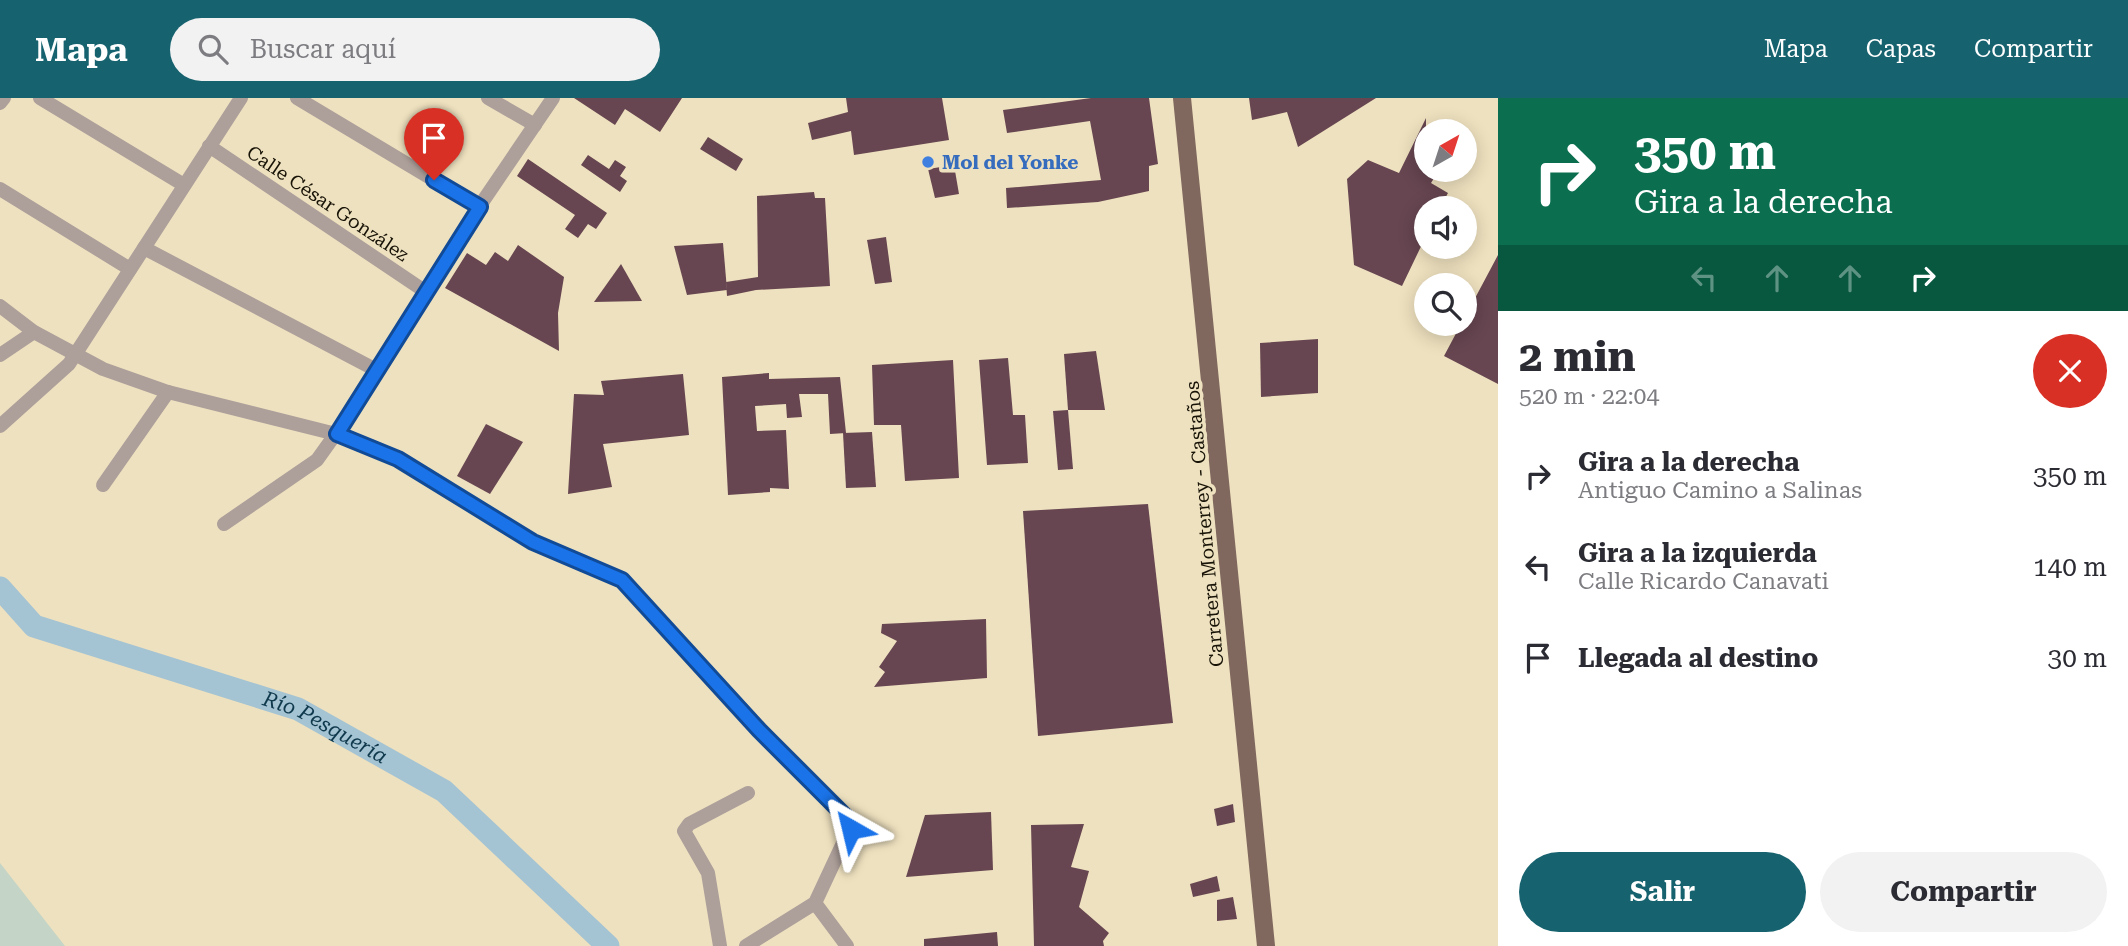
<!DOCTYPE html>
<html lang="es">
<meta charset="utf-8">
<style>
body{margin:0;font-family:"Roboto Serif",serif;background:#f2f2f3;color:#2b2b33;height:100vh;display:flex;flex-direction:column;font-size:26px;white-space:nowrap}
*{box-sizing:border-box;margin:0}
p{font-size:23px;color:#7c7c81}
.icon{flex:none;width:38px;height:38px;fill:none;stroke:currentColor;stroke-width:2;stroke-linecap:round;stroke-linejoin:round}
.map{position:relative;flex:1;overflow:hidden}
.side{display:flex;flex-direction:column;background:#fff;width:630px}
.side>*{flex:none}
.banner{background:#0b6e4f;color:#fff;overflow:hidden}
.needle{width:46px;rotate:39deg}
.buttons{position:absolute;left:1414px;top:21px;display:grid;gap:14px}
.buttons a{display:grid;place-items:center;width:63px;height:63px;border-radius:50%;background:#fff;box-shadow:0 4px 18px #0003;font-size:35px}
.pin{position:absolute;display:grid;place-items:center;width:60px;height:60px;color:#fff;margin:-72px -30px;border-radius:50% 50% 50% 0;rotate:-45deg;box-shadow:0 0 7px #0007}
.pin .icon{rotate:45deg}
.me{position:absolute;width:77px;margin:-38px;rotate:323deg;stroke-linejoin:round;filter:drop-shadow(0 0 5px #0008)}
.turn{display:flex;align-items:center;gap:24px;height:147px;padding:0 21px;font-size:32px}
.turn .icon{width:91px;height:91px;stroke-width:2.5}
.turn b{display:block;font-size:49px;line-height:60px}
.lanes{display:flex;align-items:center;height:66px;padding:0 21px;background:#0003;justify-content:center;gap:35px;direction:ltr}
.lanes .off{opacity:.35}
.round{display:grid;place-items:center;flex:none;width:74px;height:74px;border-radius:37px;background:#f2f2f3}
.summary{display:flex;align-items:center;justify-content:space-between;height:119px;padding:0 21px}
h1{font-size:42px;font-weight:700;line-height:52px}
.action{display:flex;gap:14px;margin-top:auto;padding:14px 21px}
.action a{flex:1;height:80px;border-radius:42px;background:#16626e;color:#fff;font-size:28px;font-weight:700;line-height:80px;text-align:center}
.action a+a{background:#f2f2f3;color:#2b2b33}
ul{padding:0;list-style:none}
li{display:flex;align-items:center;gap:21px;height:91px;padding:0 21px}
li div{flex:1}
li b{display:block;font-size:26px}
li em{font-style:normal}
header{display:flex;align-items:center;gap:42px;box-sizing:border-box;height:98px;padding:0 35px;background:#16626e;color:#fff}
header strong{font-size:33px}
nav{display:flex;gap:38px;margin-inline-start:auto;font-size:24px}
.search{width:490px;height:63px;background:#f2f2f3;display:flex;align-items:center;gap:18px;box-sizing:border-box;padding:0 24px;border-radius:38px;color:#7c7c81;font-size:26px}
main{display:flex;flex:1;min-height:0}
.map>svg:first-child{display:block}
.green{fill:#c4d5c7}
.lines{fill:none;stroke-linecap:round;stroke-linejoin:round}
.river{stroke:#a4c3d3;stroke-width:23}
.building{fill:#674651}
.minor{stroke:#ad9f9a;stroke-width:14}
.major{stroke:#80685e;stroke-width:18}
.route-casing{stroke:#114b97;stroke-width:18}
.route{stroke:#1a73e8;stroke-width:12}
.shop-dot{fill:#3f7fe0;stroke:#eee1bf;stroke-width:2.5}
.labels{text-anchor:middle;stroke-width:7;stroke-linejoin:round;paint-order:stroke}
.shop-label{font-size:19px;font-weight:bold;fill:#366cbe;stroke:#eee1bf;text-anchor:start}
.street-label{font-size:19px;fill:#181307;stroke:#eee1bf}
.water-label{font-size:21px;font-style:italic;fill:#0f394c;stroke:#eee1bf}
</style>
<header>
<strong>Mapa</strong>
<div class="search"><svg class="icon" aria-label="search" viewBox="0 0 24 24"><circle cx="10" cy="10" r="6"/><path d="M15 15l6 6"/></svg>Buscar aquí</div>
<nav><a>Mapa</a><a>Capas</a><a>Compartir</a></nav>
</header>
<main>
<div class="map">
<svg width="1498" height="848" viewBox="0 0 1498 848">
<rect width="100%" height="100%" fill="#eee1bf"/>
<path class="green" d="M0,765L65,848H0Z"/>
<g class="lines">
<path class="river" id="s1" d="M0,490L34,528L298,611L444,693L608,848"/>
</g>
<g class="building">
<path d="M574,0H682L660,34L625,11L615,27Z"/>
<path d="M846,0H942L949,42L854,57L851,33L812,42L808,25L848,14Z"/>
<path d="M1091,0H1149L1158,66L1149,68V93L1098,104L1007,110L1006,90L1101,82L1090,23L1007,35L1003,12Z"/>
<path d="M1249,0H1376L1298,49L1287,14L1252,22Z"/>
<path d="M1426,20V72H1439L1431,85L1448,95L1440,110H1426V138L1402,188L1354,167L1347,81L1368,62L1399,75Z"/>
<path d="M708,39L743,61L736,73L700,51Z"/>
<path d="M588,57L609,71L615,62L626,69L620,78L627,83L620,94L581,67Z"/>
<path d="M528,61L607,115L596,131L588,126L578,140L565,131L575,117L517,78Z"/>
<path d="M954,67L959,96L935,100L928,71Z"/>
<path d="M814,94L815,100H825L830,188L756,192L727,198L726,184L758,179L757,98Z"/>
<path d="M886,139L892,184L875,186L867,142Z"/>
<path d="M723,145L727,192L687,197L674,148Z"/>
<path d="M518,147L564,179L558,215L559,253L445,190L467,155L486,167L495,154L508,163Z"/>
<path d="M1498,157V286L1444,258L1461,226H1465V219Z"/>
<path d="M621,166L642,203L594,204Z"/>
<path d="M1318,241V295L1261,299L1260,245Z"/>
<path d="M1096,253L1105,312H1068L1064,256Z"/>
<path d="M1008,260L1013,317H1025L1028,365L987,367L979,262Z"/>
<path d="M953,262L959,380L905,383L901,327H874L872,267Z"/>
<path d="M769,275V281L840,279L846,335L830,336L828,296H799L802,319L787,320L786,306L755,308L757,333L786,332L789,391L770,390V394L728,397L722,279Z"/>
<path d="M683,276L689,337L603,346L612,389L568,396L574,296L604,297L601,283Z"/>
<path d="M1068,312L1073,371L1058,372L1053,313Z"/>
<path d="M486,326L523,344L490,396L457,378Z"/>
<path d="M872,334L876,389L846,390L843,335Z"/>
<path d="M1148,406L1173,625L1038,638L1023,413Z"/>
<path d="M986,521L987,580L874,589L885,574L879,569L897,543L881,535L882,526Z"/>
<path d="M1233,706L1235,724L1217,728L1214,711Z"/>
<path d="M991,714L993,772L906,779L925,717Z"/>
<path d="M1084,726L1071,769L1089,773L1079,809L1109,835L1103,843L1104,848H1034L1031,727Z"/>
<path d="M1217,778L1220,793L1193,799L1190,786Z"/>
<path d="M1233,799L1237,821L1217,823V802Z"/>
<path d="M997,834L998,848H924V841Z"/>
</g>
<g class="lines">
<g class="minor">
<path d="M40,0L184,87"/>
<path d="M297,0L479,109"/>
<path d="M488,0L535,27"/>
<path d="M0,5L4,0"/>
<path d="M209,48L426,194"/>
<path d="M0,91L130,171"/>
<path d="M144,150L378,273"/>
<path d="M0,208L34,234L103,271L168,294L336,336L371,348L398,361L533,444L622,482L851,728L815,805L746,848"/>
<path d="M0,257L34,234"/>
<path d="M0,328L69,266L241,0"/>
<path d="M103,387L168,294"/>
<path d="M224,426L317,362L357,306L479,109L553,0"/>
<path d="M815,805L847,848"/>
<path d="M720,848L708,775L684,733L689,726L748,695"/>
</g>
<path class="major" d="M1182,0L1266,848"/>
</g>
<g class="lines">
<defs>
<path id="route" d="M434,82L480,109L337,336L398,361L533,444L622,482L759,632L847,720L851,731"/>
</defs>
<use href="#route" class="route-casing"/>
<use href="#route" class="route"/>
</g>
<circle class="shop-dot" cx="928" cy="64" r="7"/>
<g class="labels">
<g class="shop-label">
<text x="942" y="71">Mol del Yonke</text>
</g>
<g class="street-label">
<text transform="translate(328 105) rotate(34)" y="7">Calle César González</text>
<text transform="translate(1204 426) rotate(-95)" y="7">Carretera Monterrey - Castaños</text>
</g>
<g class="water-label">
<text dy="7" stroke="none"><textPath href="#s1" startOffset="360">Río Pesquería</textPath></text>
</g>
</g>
</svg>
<div class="buttons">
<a><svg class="needle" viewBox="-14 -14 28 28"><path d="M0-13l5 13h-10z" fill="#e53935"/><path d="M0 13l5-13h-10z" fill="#7c7c81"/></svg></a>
<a><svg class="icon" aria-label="sound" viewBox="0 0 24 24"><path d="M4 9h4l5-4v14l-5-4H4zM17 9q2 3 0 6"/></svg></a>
<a><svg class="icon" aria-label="search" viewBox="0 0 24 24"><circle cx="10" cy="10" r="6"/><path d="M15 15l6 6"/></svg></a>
</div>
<div class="pin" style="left:434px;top:82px;background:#d93025"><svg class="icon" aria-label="arrive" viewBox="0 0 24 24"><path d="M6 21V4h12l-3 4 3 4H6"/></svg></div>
<svg class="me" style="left:851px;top:731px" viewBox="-20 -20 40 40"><path d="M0-17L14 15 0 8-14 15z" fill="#1a73e8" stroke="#fff" stroke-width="4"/></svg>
</div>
<section class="side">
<div class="banner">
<div class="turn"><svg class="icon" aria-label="right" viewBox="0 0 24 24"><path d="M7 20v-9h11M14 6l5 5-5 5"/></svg><div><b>350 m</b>Gira a la derecha</div></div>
<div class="lanes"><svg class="icon off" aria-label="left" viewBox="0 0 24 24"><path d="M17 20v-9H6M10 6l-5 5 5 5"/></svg><svg class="icon off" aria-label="ahead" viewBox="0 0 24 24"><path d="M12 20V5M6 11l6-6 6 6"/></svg><svg class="icon off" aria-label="ahead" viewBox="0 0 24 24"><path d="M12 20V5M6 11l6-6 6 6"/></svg><svg class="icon" aria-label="right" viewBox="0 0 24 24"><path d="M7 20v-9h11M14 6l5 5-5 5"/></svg></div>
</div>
<div class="summary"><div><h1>2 min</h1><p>520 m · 22:04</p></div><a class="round" style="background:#d93025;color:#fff"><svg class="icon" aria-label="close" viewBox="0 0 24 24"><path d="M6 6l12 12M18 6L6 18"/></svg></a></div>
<ul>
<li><svg class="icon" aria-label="right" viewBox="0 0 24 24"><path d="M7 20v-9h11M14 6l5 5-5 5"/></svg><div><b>Gira a la derecha</b><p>Antiguo Camino a Salinas</p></div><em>350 m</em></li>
<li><svg class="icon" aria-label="left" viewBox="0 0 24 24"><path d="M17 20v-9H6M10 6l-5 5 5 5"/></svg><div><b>Gira a la izquierda</b><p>Calle Ricardo Canavati</p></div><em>140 m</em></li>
<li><svg class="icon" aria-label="arrive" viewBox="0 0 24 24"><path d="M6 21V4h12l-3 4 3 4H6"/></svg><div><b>Llegada al destino</b></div><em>30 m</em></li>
</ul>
<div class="action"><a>Salir</a><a>Compartir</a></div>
</section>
</main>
